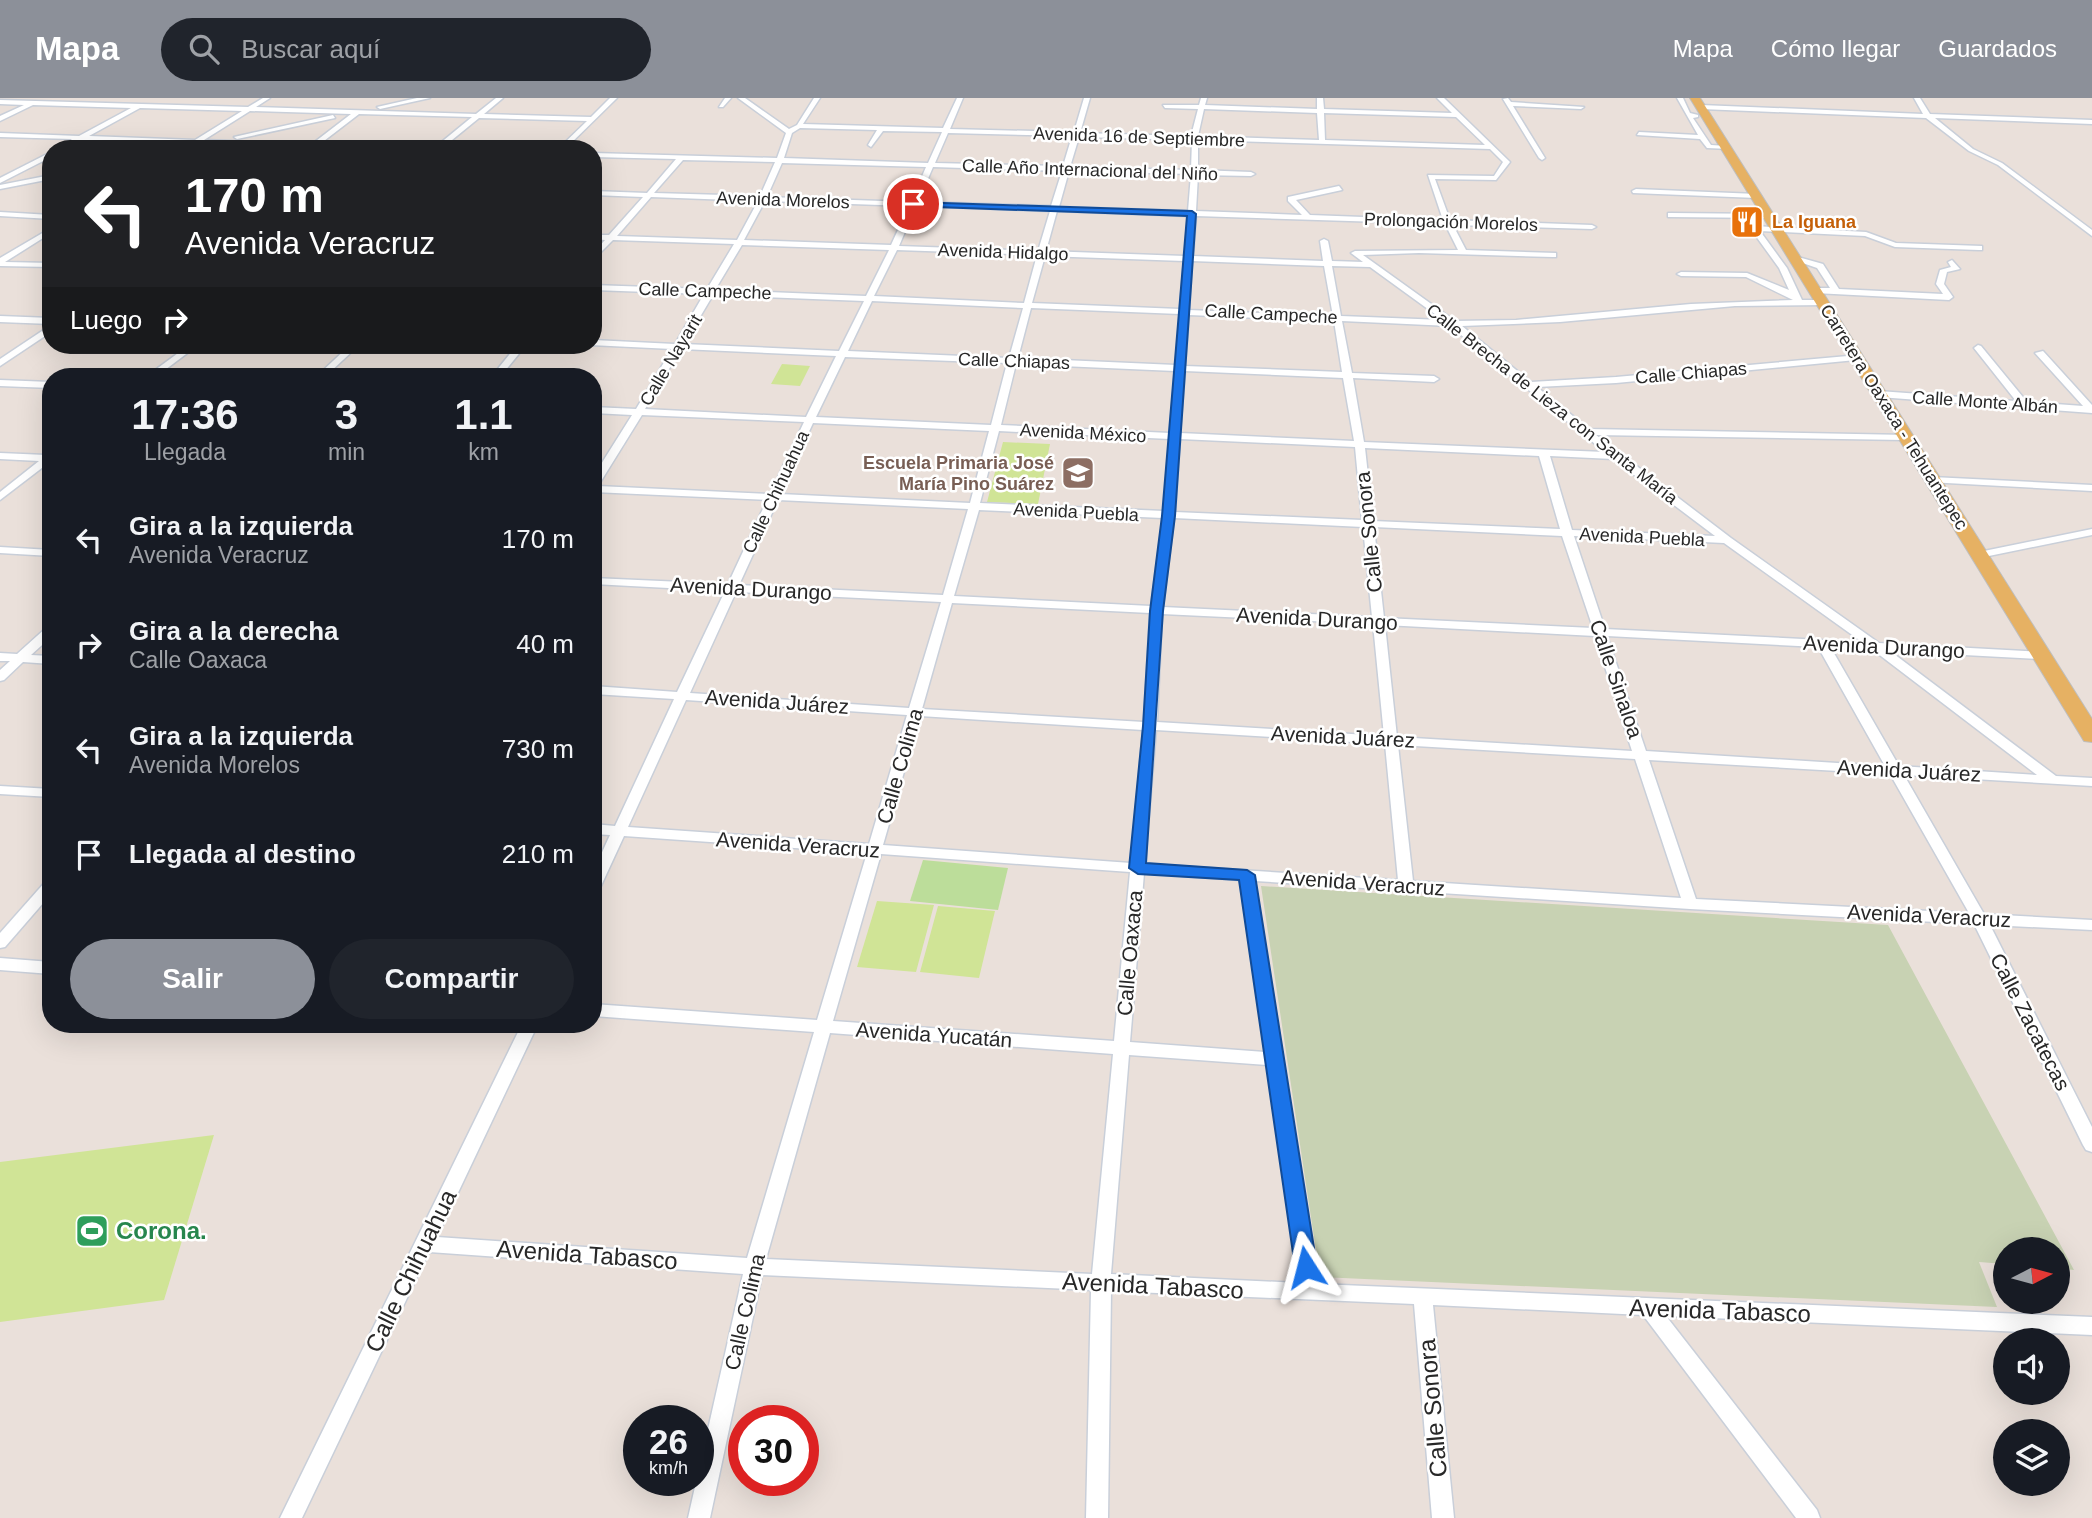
<!DOCTYPE html>
<html lang="es">
<meta charset="utf-8">
<style>
body{margin:0;font-family:Arial,sans-serif;background:#20242c;color:#f1f3f6;height:100vh;display:flex;flex-direction:column;font-size:26px;white-space:nowrap}
*{box-sizing:border-box;margin:0}
p{font-size:23px;color:#9ea1a6}
.icon{flex:none;width:38px;height:38px;fill:none;stroke:currentColor;stroke-width:2;stroke-linecap:round;stroke-linejoin:round}
.map{position:relative;flex:1;overflow:hidden}
.details{position:absolute;left:42px;top:270px;width:560px;height:665px;display:flex;flex-direction:column;background:#171b24;border-radius:28px;box-shadow:0 7px 28px #0002}
.details>*{flex:none}
.guide{position:absolute;left:42px;top:42px;width:560px;height:214px;border-radius:28px;box-shadow:0 7px 28px #0002;background:#202124;color:#fff;overflow:hidden}
.needle{width:46px;rotate:84deg}
.tools{position:absolute;left:1993px;top:1139px;display:grid;gap:14px}
.tools a{display:grid;place-items:center;width:77px;height:77px;border-radius:50%;background:#171b24;box-shadow:0 7px 28px #0002;font-size:35px}
.speed{position:absolute;left:623px;top:1307px;display:flex;gap:14px;font-size:35px;font-weight:700;text-align:center}
.speed>*{display:grid;place-content:center;width:91px;height:91px;border-radius:50%;background:#171b24;box-shadow:0 7px 28px #0002;line-height:1}
.speed small{font-size:18px;font-weight:400}
.speed .limit{border:10px solid #d22;background:#fff;color:#111}
.pin{position:absolute;display:grid;place-items:center;width:60px;height:60px;color:#fff;margin:-30px;border:4px solid #fff;border-radius:50%;box-shadow:0 2px 7px #0007}
.me{position:absolute;width:77px;margin:-38px;rotate:351deg;stroke-linejoin:round;filter:drop-shadow(0 0 5px #0008)}
.turn{display:flex;align-items:center;gap:24px;height:147px;padding:0 28px;font-size:32px}
.turn .icon{width:91px;height:91px;stroke-width:2.5}
.turn b{display:block;font-size:49px;line-height:60px}
.then{display:flex;align-items:center;height:66px;padding:0 28px;background:#0003;gap:14px;font-size:26px}
.eta{display:flex;justify-content:space-evenly;align-items:center;height:119px;text-align:center}
.eta b{font-size:42px;font-weight:800;line-height:49px}
.primary-button{display:flex;gap:14px;margin-top:auto;padding:14px 28px}
.primary-button a{flex:1;height:80px;border-radius:42px;background:#8c9099;color:#fff;font-size:28px;font-weight:800;line-height:80px;text-align:center}
.primary-button a+a{background:#20242c;color:#f1f3f6}
ul{padding:0;list-style:none}
li{display:flex;align-items:center;gap:21px;height:105px;padding:0 28px}
li div{flex:1}
li b{display:block;font-size:26px}
li em{font-style:normal}
header{display:flex;align-items:center;gap:42px;box-sizing:border-box;height:98px;padding:0 35px;background:#8c9099;color:#fff}
header strong{font-size:33px}
nav{display:flex;gap:38px;margin-inline-start:auto;font-size:24px}
.search{width:490px;height:63px;background:#20242c;display:flex;align-items:center;gap:18px;box-sizing:border-box;padding:0 24px;border-radius:38px;color:#9ea1a6;font-size:26px}
.map>svg:first-child{display:block}
.green{fill:#bcdd9a}
.cemetery{fill:#c8d2b3}
.pitch{fill:#d0e496}
.lines{fill:none;stroke-linecap:round;stroke-linejoin:round}
.street-casing{stroke:#c9cfd9;stroke-width:3}
.primary-casing{stroke:#bebebe;stroke-width:2}
.street{fill:#fff;fill-rule:evenodd}
.primary{fill:#e6b163;fill-rule:evenodd}
.route{fill:#1a73e8;stroke:#114b97;stroke-width:2}
.labels{text-anchor:middle;stroke-width:5;stroke-linejoin:round;paint-order:stroke}
.far-street-label{font-size:18px;fill:#282828;stroke:#fff}
.far-food-label{font-size:18px;font-weight:bold;fill:#c56008;stroke:#fff;text-anchor:start}
.far-education-label{font-size:18px;font-weight:bold;fill:#785e54;stroke:#fff;text-anchor:end}
.street-label{font-size:21px;fill:#282828;stroke:#fff}
.near-leisure-label{font-size:24px;font-weight:bold;fill:#27864d;stroke:#fff;text-anchor:start}
.near-street-label{font-size:24px;fill:#282828;stroke:#fff}
</style>
<header>
<strong>Mapa</strong>
<div class="search"><svg class="icon" aria-label="search" viewBox="0 0 24 24"><circle cx="10" cy="10" r="6"/><path d="M15 15l6 6"/></svg>Buscar aquí</div>
<nav><a>Mapa</a><a>Cómo llegar</a><a>Guardados</a></nav>
</header>
<div class="map">
<svg width="2092" height="1420" viewBox="0 0 2092 1420">
<rect width="100%" height="100%" fill="#eae0da"/>
<path class="green" d="M923,762L1008,770L998,812L910,803Z"/>
<path class="cemetery" d="M1261,788L1888,827L2074,1172L2058,1170V1152H2006L2005,1166L1979,1164L1997,1209L1320,1179Z"/>
<g class="pitch">
<path d="M782,266L810,268L800,288L771,286Z"/>
<path d="M1003,344L1050,346L1038,406L987,404Z"/>
<path d="M877,803L934,807L916,874L857,869Z"/>
<path d="M938,808L995,813L979,880L920,874Z"/>
<path d="M214,1037L164,1202L0,1224V1064Z"/>
</g>
<g class="lines">
<defs>
<g id="street">
<path d="M263,0H270L256,9L476,16L496,0H503L484,16L591,19L610,0H617L565,51H558L587,23L479,20L441,51H433L472,19L359,16L320,46L412,51H307L82,42L66,51H57L72,41L0,39V35L79,38L131,10L33,7L0,23V18L24,7L0,6V2L248,9ZM140,10L242,13L195,42L89,38ZM250,13L351,16L312,46L204,42Z"/>
<path d="M417,0H430L380,11L377,9Z"/>
<path d="M725,0H731L723,9H719Z"/>
<path d="M738,0H745L789,31L797,27L814,0H820L803,26L943,30L957,0H963L950,31L1074,34L1084,0H1090L1080,35L1191,38L1198,11L1165,10L1163,7H1199L1201,0H1207L1205,7L1317,11V0H1323L1324,11L1452,15L1437,0H1444L1510,64L1496,82L1435,81L1450,122L1592,127L1596,129L1592,131L1453,127L1466,152L1556,155V159H1553L1419,155L1363,157L1455,223L1516,222L1691,206L1793,202L1746,179L1681,178L1677,176L1681,174L1747,175L1789,192L1779,170L1750,130L1754,128L1866,134L1896,145L1982,148V152H1979L1895,149L1865,138L1760,133L1787,170L1802,202H1823L1827,205L1826,207L1735,208L1560,224L1462,228L1531,284L1616,279L1859,257L1861,259L1856,262L1616,285L1537,289L1589,331L1908,337V341L1904,342L1596,337L1731,440L1879,545L2045,554L2047,557L2041,561L1890,553L2056,678L2092,680V688L1904,677L1984,816L2092,822V832L1990,827L2092,1029V1054L2086,1052L2083,1047L1974,826L1690,811L1255,783L1318,1186L2092,1219V1237L1666,1218L1817,1412L1820,1420H1796L1643,1217L1433,1207L1454,1420H1432L1414,1206L1111,1193L1108,1420H1086L1091,1192L762,1177L710,1420H688L743,1176L429,1154L302,1420H280L522,926H538L437,1139L747,1160L814,934L593,918V906L817,922L867,755L624,738L600,790L593,795V774L610,737L593,736V726L615,728L674,601L593,596V588L677,594L725,493L593,486V480L728,486L767,402L593,394V379L632,317L593,315V309L636,311L672,251L590,247H593V242L675,246L704,196L593,192V187L707,191L734,146L613,142L593,162V155L605,142L593,141V137H609L643,99L593,97V93L647,95L676,61L593,59V55L777,60L786,35ZM1204,11L1317,15L1319,42L1198,38ZM1324,15L1456,19L1485,47L1325,42ZM800,30L877,32L868,47L871,49L883,33L942,34L928,65L784,60L792,35ZM948,35L1072,38L1063,68L935,65ZM1079,39L1192,42L1191,72L1070,69ZM1198,42L1490,51L1503,64L1494,78L1428,77L1443,122L1310,117L1296,102L1342,92L1339,88L1288,99V103L1302,117L1196,113L1198,77L1251,78L1255,76L1251,74L1198,72ZM683,62L775,64L760,98L654,95ZM782,65L926,69L911,104L767,99ZM933,69L1062,73L1051,108L918,104ZM1069,73L1191,76L1188,113L1059,109ZM651,99L758,103L737,142L617,138ZM765,103L909,108L891,147L744,142ZM916,108L1050,113L1038,153L899,148ZM1057,113L1188,118L1185,158L1046,153ZM1196,118L1445,126L1458,152L1355,153L1351,155L1363,164L1332,163L1328,143L1324,141L1320,143L1323,163L1193,158ZM742,147L889,152L866,198L715,192ZM897,152L1037,157L1024,205L874,198ZM1045,158L1184,163L1180,211L1032,205ZM1192,163L1324,168L1333,218L1189,212ZM1332,168L1370,169L1443,222L1341,218ZM713,197L864,203L839,253L684,246ZM872,203L1023,210L1009,260L848,253ZM1031,210L1180,216L1176,267L1018,260ZM1189,217L1334,223L1342,274L1185,268ZM1342,223L1450,228L1605,354L1364,344L1353,280L1434,284L1439,281L1434,278L1352,275ZM681,251L836,258L806,319L645,311ZM845,259L1007,265L991,327L816,319ZM1016,266L1175,273L1170,335L1001,327ZM1185,273L1343,280L1354,343L1180,335ZM642,317L804,324L770,396L598,388ZM813,325L989,333L970,405L780,396ZM999,333L1170,341L1164,413L980,405ZM1180,341L1355,349L1362,422L1175,414ZM1365,350L1539,358L1560,431L1373,423ZM1550,358L1613,361L1715,438L1572,432ZM778,402L968,411L943,497L739,487ZM979,412L1163,420L1151,508L954,498ZM1174,420L1363,429L1372,519L1163,509ZM1374,429L1562,438L1593,530L1384,520ZM1574,438L1724,445L1862,544L1605,531ZM736,494L941,504L909,610L690,595ZM952,505L1150,515L1144,624L922,611ZM1162,516L1373,526L1384,638L1157,624ZM1385,527L1595,538L1632,653L1397,639ZM1607,538L1818,549L1885,668L1646,653ZM1831,550L1873,552L2037,677L1899,668ZM686,602L907,617L869,746L628,729ZM920,618L1143,632L1131,765L883,747ZM1156,632L1385,646L1398,782L1145,766ZM1398,647L1635,661L1681,800L1413,783ZM1649,662L1890,676L1969,815L1696,801ZM881,756L1130,774L1114,943L833,923ZM1144,775L1240,782L1265,954L1130,944ZM830,935L1113,956L1092,1176L766,1161ZM1129,957L1267,967L1299,1185L1111,1176Z"/>
<path d="M1508,0L1511,4L1584,9L1581,11L1513,8L1545,60L1542,62L1539,60L1503,1Z"/>
<path d="M1677,0H1683L1690,15L1698,17V19L1693,20L1711,47L1727,48L1729,51L1707,50L1700,41L1637,37L1639,34L1698,37Z"/>
<path d="M1914,0H1920L1930,16L2092,22V26L1935,20L1973,51L2002,65L2092,132V138L1998,67L1969,53L1926,20L1701,11L1698,9L1701,7L1923,16Z"/>
<path d="M333,17L335,20L237,41L234,39Z"/>
<path d="M51,54V59L0,85V80Z"/>
<path d="M51,77V81L0,91V87Z"/>
<path d="M1636,91L1757,96L1761,98L1757,100L1633,95L1632,93Z"/>
<path d="M0,114L51,117V121L0,118Z"/>
<path d="M1671,115L1769,116L1773,118L1769,120L1668,119V115Z"/>
<path d="M51,130V135L5,164L51,165V169L0,168V160Z"/>
<path d="M1791,157L1823,166L1839,191L1943,196L1936,186L1940,172L1951,169L1948,164L1952,162L1960,171L1947,174L1944,186L1953,199L1949,202L1815,195L1812,194V190H1830L1817,170L1791,161Z"/>
<path d="M0,218L51,220V226L0,224Z"/>
<path d="M51,227V234L0,268V261Z"/>
<path d="M189,247H198L157,278H147Z"/>
<path d="M350,247H359L326,278H317Z"/>
<path d="M517,247H526L501,278H492Z"/>
<path d="M1978,247L1981,248L2027,304L2083,308L2035,255L2043,253L2092,307V315L1879,299L1874,296L1879,293L2016,303L1974,250Z"/>
<path d="M0,282L51,284V290L0,288Z"/>
<path d="M0,355L46,357L51,355V363L0,402V394L39,363L0,361Z"/>
<path d="M1932,379L2092,387V393L1928,384V380Z"/>
<path d="M2092,431V437L1979,460L1973,457L1979,454Z"/>
<path d="M0,449L51,452V458L0,455Z"/>
<path d="M51,528V539L31,557L51,558V566L23,564L4,582L0,583V572L10,563H0V555L17,556L47,529Z"/>
<path d="M0,688L51,691V699L0,696Z"/>
<path d="M51,781V796L5,849L0,850V835L46,783Z"/>
<path d="M0,860L51,864V876L0,872Z"/>
</g>
<path id="primary" d="M1690,0H1700L2092,621V644L2084,643L2081,638Z"/>
</defs>
<use href="#street" class="street-casing"/>
<use href="#primary" class="primary-casing"/>
<use href="#street" class="street"/>
<use href="#primary" class="primary"/>
</g>
<path class="route" d="M913,104L1192,113L1196,116L1175,418L1163,513L1146,765L1247,772L1255,777L1317,1169L1314,1176L1306,1179L1299,1176L1295,1169L1239,782L1138,776L1129,770L1143,628L1150,513L1162,418L1187,118L910,108Z"/>
<defs>
<symbol id="restaurant-square" viewBox="-11 -11 22 22"><rect x="-9" y="-9" width="18" height="18" rx="4" fill="#e8710a" stroke="#fff"/><path d="M-5-6h1v4h1v-4h1v4h1v-4h1v5L-1.5 .5V6h-2V.5L-5-1ZM5-6V6H3V1.5H1.5Q1.5-4 5-6Z" fill="#fff"/></symbol>
<symbol id="school-square" viewBox="-11 -11 22 22"><rect x="-9" y="-9" width="18" height="18" rx="4" fill="#8d6e63" stroke="#fff"/><path d="M0-5L7-2L0 1L-7-2ZM-4 1L0 2.5L4 1V4Q0 6-4 4Z" fill="#fff"/></symbol>
<symbol id="stadium-square" viewBox="-11 -11 22 22"><rect x="-9" y="-9" width="18" height="18" rx="4" fill="#2e9e5b" stroke="#fff"/><path d="M0-5a6.5 5 0 1 0 0 10a6.5 5 0 1 0 0-10ZM-3.5-1.8h7v3.6h-7Z" fill="#fff"/></symbol>
</defs>
<g fill-rule="evenodd">
<use href="#restaurant-square" x="1728" y="105" width="38" height="38"/>
<use href="#school-square" x="1059" y="356" width="38" height="38"/>
<use href="#stadium-square" x="73" y="1114" width="38" height="38"/>
</g>
<g class="labels">
<g class="far-street-label">
<text transform="translate(1139 39) rotate(2)" y="6">Avenida 16 de Septiembre</text>
<text transform="translate(1090 72) rotate(2)" y="6">Calle Año Internacional del Niño</text>
<text transform="translate(783 102) rotate(2)" y="6">Avenida Morelos</text>
<text transform="translate(1451 124) rotate(2)" y="6">Prolongación Morelos</text>
<text transform="translate(1003 154) rotate(2)" y="6">Avenida Hidalgo</text>
<text transform="translate(705 193) rotate(2)" y="6">Calle Campeche</text>
<text transform="translate(1271 216) rotate(3)" y="6">Calle Campeche</text>
<text transform="translate(671 262) rotate(-59)" y="6">Calle Nayarit</text>
<text transform="translate(1014 263) rotate(2)" y="6">Calle Chiapas</text>
<text transform="translate(1691 275) rotate(-5)" y="6">Calle Chiapas</text>
<text transform="translate(1985 304) rotate(4)" y="6">Calle Monte Albán</text>
<text transform="translate(1552 306) rotate(38)" y="6">Calle Brecha de Lieza con Santa María</text>
<text transform="translate(1894 319) rotate(58)" y="6">Carretera Oaxaca - Tehuantepec</text>
<text transform="translate(1083 335) rotate(3)" y="6">Avenida México</text>
<text transform="translate(776 394) rotate(-65)" y="6">Calle Chihuahua</text>
<text transform="translate(1076 414) rotate(3)" y="6">Avenida Puebla</text>
<text transform="translate(1642 439) rotate(3)" y="6">Avenida Puebla</text>
</g>
<g class="far-food-label">
<text x="1772" y="130">La Iguana</text>
</g>
<g class="far-education-label">
<text x="1054" y="371">Escuela Primaria José<tspan x="1054" dy="21">María Pino Suárez</tspan></text>
</g>
<g class="street-label">
<text transform="translate(1369 434) rotate(-96)" y="7">Calle Sonora</text>
<text transform="translate(751 491) rotate(3)" y="7">Avenida Durango</text>
<text transform="translate(1317 521) rotate(3)" y="7">Avenida Durango</text>
<text transform="translate(1884 549) rotate(3)" y="7">Avenida Durango</text>
<text transform="translate(1616 581) rotate(71)" y="7">Calle Sinaloa</text>
<text transform="translate(777 604) rotate(4)" y="7">Avenida Juárez</text>
<text transform="translate(1343 639) rotate(3)" y="7">Avenida Juárez</text>
<text transform="translate(900 668) rotate(-74)" y="7">Calle Colima</text>
<text transform="translate(1909 673) rotate(3)" y="7">Avenida Juárez</text>
<text transform="translate(798 747) rotate(4)" y="7">Avenida Veracruz</text>
<text transform="translate(1363 785) rotate(4)" y="7">Avenida Veracruz</text>
<text transform="translate(1929 818) rotate(3)" y="7">Avenida Veracruz</text>
<text transform="translate(1130 855) rotate(-85)" y="7">Calle Oaxaca</text>
<text transform="translate(2030 924) rotate(63)" y="7">Calle Zacatecas</text>
<text transform="translate(934 937) rotate(4)" y="7">Avenida Yucatán</text>
<text transform="translate(745 1214) rotate(-77)" y="7">Calle Colima</text>
</g>
<g class="near-leisure-label">
<text x="116" y="1141">Corona.</text>
</g>
<g class="near-street-label">
<text transform="translate(587 1157) rotate(4)" y="8">Avenida Tabasco</text>
<text transform="translate(411 1173) rotate(-64)" y="8">Calle Chihuahua</text>
<text transform="translate(1153 1188) rotate(3)" y="8">Avenida Tabasco</text>
<text transform="translate(1720 1213) rotate(2)" y="8">Avenida Tabasco</text>
<text transform="translate(1433 1310) rotate(-95)" y="8">Calle Sonora</text>
</g>
</g>
</svg>
<div class="tools">
<a><svg class="needle" viewBox="-14 -14 28 28"><path d="M0-13l5 13h-10z" fill="#e53935"/><path d="M0 13l5-13h-10z" fill="#9ea1a6"/></svg></a>
<a><svg class="icon" aria-label="sound" viewBox="0 0 24 24"><path d="M4 9h4l5-4v14l-5-4H4zM17 9q2 3 0 6"/></svg></a>
<a><svg class="icon" aria-label="layers" viewBox="0 0 24 24"><path d="M12 4l9 5-9 5-9-5zM3 14l9 5 9-5"/></svg></a>
</div>
<div class="speed"><div>26<small>km/h</small></div><div class="limit">30</div></div>
<div class="pin" style="left:913px;top:106px;background:#d93025"><svg class="icon" aria-label="arrive" viewBox="0 0 24 24"><path d="M6 21V4h12l-3 4 3 4H6"/></svg></div>
<svg class="me" style="left:1306px;top:1169px" viewBox="-20 -20 40 40"><path d="M0-17L14 15 0 8-14 15z" fill="#1a73e8" stroke="#fff" stroke-width="4"/></svg>
<div class="guide">
<div class="turn"><svg class="icon" aria-label="left" viewBox="0 0 24 24"><path d="M17 20v-9H6M10 6l-5 5 5 5"/></svg><div><b>170 m</b>Avenida Veracruz</div></div>
<div class="then">Luego<svg class="icon" aria-label="right" viewBox="0 0 24 24"><path d="M7 20v-9h11M14 6l5 5-5 5"/></svg></div>
</div>
<section class="details">
<div class="eta">
<div><b>17:36</b><p>Llegada</p></div>
<div><b>3</b><p>min</p></div>
<div><b>1.1</b><p>km</p></div>
</div>
<ul>
<li><svg class="icon" aria-label="left" viewBox="0 0 24 24"><path d="M17 20v-9H6M10 6l-5 5 5 5"/></svg><div><b>Gira a la izquierda</b><p>Avenida Veracruz</p></div><em>170 m</em></li>
<li><svg class="icon" aria-label="right" viewBox="0 0 24 24"><path d="M7 20v-9h11M14 6l5 5-5 5"/></svg><div><b>Gira a la derecha</b><p>Calle Oaxaca</p></div><em>40 m</em></li>
<li><svg class="icon" aria-label="left" viewBox="0 0 24 24"><path d="M17 20v-9H6M10 6l-5 5 5 5"/></svg><div><b>Gira a la izquierda</b><p>Avenida Morelos</p></div><em>730 m</em></li>
<li><svg class="icon" aria-label="arrive" viewBox="0 0 24 24"><path d="M6 21V4h12l-3 4 3 4H6"/></svg><div><b>Llegada al destino</b></div><em>210 m</em></li>
</ul>
<div class="primary-button"><a>Salir</a><a>Compartir</a></div>
</section>
</div>
